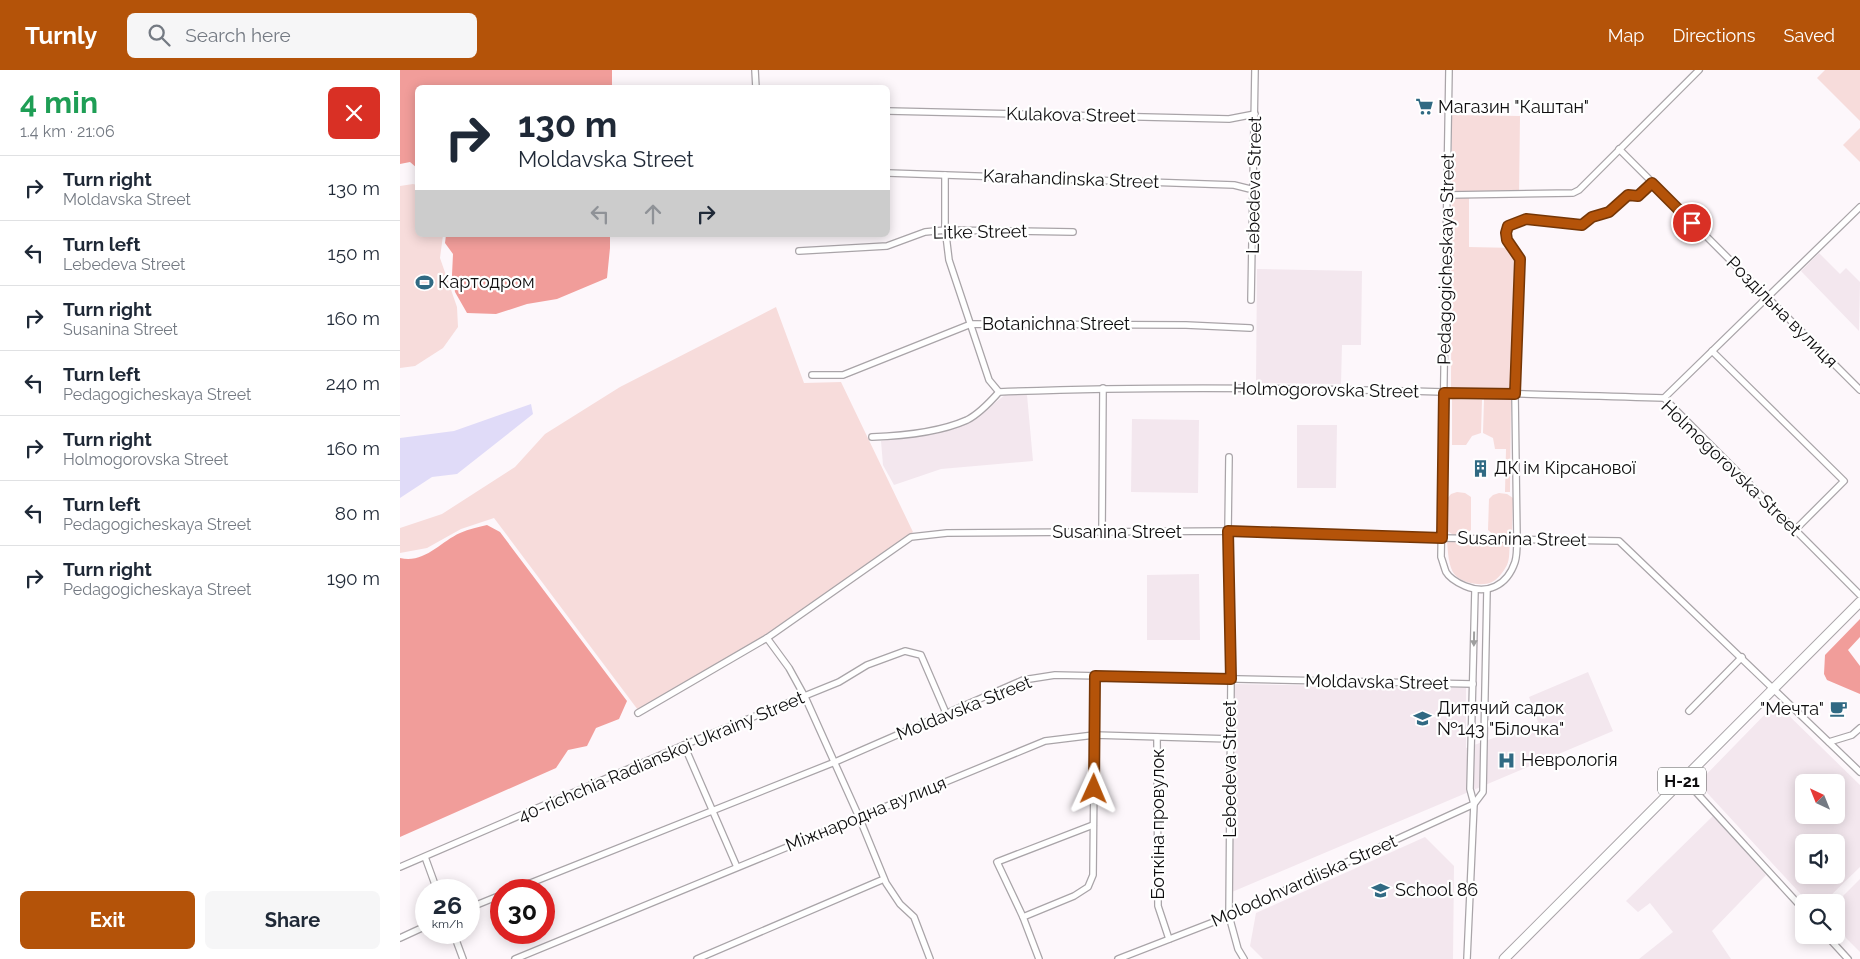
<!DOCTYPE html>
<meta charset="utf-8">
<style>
body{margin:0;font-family:Raleway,sans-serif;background:#f6f6f7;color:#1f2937;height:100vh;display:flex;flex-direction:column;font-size:19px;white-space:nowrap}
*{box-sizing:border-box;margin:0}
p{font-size:16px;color:#747a83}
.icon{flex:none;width:28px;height:28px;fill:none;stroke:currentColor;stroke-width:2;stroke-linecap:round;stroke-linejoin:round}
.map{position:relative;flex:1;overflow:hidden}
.drawer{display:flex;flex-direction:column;background:#fff;width:400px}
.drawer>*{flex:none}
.top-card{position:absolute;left:15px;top:15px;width:475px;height:152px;border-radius:8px;box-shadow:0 2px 12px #0003;background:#fff;color:#1f2937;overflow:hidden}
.needle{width:32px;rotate:317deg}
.buttons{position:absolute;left:1395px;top:704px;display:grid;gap:10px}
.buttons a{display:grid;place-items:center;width:50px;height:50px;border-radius:8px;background:#fff;box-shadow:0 2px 12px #0003;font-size:25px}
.speed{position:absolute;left:15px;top:809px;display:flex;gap:10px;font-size:25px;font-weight:700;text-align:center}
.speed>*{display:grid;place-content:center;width:65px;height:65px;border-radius:50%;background:#fff;box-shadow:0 2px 12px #0003;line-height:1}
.speed small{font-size:12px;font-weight:400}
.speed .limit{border:8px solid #d22;background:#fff;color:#111}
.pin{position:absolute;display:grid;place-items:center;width:42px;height:42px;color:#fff;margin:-21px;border:2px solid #fff;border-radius:50%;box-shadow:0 1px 5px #0007}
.me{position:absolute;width:55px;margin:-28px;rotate:1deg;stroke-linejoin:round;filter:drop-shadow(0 0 4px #0008)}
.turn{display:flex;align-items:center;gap:18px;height:105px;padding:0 20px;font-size:22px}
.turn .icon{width:65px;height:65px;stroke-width:2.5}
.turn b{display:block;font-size:35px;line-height:42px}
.lanes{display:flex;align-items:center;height:48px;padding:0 20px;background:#0003;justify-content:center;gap:25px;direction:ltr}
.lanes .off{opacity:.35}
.round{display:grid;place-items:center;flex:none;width:52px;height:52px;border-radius:8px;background:#f6f6f7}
.headline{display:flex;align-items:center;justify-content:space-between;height:85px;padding:0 20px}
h1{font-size:30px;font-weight:700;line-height:38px;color:#1e9e55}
.button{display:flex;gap:10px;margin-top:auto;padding:10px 20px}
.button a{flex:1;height:58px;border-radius:8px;background:#b45309;color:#fff;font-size:20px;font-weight:700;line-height:58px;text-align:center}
.button a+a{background:#f6f6f7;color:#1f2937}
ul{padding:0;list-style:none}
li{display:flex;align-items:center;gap:15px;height:65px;padding:0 20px;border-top:1px solid #e0e1e3}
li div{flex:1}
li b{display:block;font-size:19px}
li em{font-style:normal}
header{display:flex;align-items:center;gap:30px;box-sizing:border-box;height:70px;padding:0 25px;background:#b45309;color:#fff}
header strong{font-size:24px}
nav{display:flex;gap:28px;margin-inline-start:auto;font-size:18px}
.search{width:350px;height:45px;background:#f6f6f7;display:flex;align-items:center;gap:12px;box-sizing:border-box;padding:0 18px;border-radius:8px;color:#747a83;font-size:19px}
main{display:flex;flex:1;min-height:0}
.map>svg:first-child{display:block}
.built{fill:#f3e7ee;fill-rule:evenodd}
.green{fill:#f7dcdb}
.forest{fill:#f19d9a}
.water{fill:#e0dbf8}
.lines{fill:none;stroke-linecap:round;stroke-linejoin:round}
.minor-casing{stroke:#a9a4a8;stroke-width:8}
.primary-casing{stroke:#a9a4a8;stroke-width:11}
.minor{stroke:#fff;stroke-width:5.5}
.primary{stroke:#fff;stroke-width:9}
.oneway{fill:#9f9f9f}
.route-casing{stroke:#753606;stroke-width:12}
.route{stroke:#b45309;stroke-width:9}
.labels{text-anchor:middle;stroke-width:4.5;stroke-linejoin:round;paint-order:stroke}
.shield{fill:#fff;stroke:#575657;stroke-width:1}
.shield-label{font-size:16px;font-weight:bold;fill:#0f0e0f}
.poi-label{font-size:18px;fill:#0f0e0f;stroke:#fff;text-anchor:start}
.street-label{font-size:18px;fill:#0f0e0f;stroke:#fff}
</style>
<header>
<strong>Turnly</strong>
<div class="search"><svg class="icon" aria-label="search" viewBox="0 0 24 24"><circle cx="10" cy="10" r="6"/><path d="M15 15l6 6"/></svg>Search here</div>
<nav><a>Map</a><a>Directions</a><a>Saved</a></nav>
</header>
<main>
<section class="drawer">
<div class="headline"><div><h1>4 min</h1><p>1.4 km · 21:06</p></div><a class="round" style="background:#d93025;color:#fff"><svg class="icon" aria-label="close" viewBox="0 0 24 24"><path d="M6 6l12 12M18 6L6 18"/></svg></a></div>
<ul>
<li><svg class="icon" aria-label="right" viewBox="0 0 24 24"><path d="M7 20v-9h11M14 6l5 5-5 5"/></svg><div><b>Turn right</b><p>Moldavska Street</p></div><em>130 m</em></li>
<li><svg class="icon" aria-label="left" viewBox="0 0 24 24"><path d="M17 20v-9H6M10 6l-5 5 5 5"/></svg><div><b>Turn left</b><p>Lebedeva Street</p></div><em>150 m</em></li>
<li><svg class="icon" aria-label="right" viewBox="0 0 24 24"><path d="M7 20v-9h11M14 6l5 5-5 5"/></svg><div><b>Turn right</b><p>Susanina Street</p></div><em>160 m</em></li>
<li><svg class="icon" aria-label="left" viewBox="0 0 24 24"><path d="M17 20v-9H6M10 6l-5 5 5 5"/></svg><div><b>Turn left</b><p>Pedagogicheskaya Street</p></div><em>240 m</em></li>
<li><svg class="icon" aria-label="right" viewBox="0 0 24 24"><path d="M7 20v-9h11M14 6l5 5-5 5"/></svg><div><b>Turn right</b><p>Holmogorovska Street</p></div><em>160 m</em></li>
<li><svg class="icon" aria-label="left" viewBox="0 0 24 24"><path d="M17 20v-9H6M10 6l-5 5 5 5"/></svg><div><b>Turn left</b><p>Pedagogicheskaya Street</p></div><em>80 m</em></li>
<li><svg class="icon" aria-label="right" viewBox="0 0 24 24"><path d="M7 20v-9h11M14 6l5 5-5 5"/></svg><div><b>Turn right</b><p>Pedagogicheskaya Street</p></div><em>190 m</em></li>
</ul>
<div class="button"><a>Exit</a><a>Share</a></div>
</section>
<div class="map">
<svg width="1460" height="889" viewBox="0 0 1460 889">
<rect width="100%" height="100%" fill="#fdf7fb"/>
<g class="built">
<path d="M1419,183L1440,204L1446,198L1460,212L1459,261L1401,201Z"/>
<path d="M857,199L962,201L961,275H942L941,314L856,313Z"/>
<path d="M605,325H627L633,391L541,399L494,415L483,395L481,371L528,364L570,352Z"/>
<path d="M732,349L799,350L798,423L731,422Z"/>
<path d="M897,355H937L936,418H897Z"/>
<path d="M799,504L800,570H747V505Z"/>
<path d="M1188,602L1213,661L832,822L833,614L1066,618V678L1138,652L1129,627Z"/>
<path d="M1376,633L1460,715V797L1424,832H1408L1298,713ZM1404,712H1436V745H1404ZM1404,772H1436V805H1404Z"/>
<path d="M1313,746L1366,805L1312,861L1331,889H1239L1273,862L1250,833L1238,842L1226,831Z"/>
<path d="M1025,767L1054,796L1053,889H863L850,876L856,843Z"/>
<path d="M1460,809V882L1446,868L1438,851L1440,829Z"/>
</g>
<g class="green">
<path d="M1425,0H1460V51L1417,8Z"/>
<path d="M1052,45L1120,46L1119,126H1069V177L1116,178L1112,319H1051Z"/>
<path d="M1460,58V92L1443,75Z"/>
<path d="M13,114L17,115L18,165H43L40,188L57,237L58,257L43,278L15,296L0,298V116Z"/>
<path d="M376,237L404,313L441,312L513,462L372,563L238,640L94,448L61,459L27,478L0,483V458L42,444L115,397L145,364L220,317Z"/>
<path d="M1052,329L1082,330L1081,363L1072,366L1066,375H1052Z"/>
<path d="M1084,329H1111L1110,422H1105L1106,379H1095L1093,368L1083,363Z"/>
<path d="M1057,422L1065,423L1071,427V460C1063,467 1054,467 1046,460L1047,429L1051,424Z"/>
<path d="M1099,423L1107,424L1113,428L1112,461C1104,468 1096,468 1088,460L1089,429L1093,425Z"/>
<path d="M1047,471L1110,472C1109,479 1110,489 1107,495C1104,501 1098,509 1092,512C1082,517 1062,513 1055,505C1048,497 1048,481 1047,471Z"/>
</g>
<g class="forest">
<path d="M0,0H212V17L18,18L17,98L10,92L0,94Z"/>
<path d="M46,165H210V178L207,208L157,229L127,234L96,244L67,243L55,222L52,205L53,184L45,173Z"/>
<path d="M87,455L100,462L227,631L219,649L196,658L187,676L168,680L156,698L0,767V488C24,494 40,472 60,463C69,459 79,457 87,455Z"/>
<path d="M1460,549V567L1448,580L1460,596V624L1427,610L1424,604L1425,585Z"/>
</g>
<path class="water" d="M131,334L133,344L57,404L32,407L0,428V368L54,361Z"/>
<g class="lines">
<defs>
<g id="minor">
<path d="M355,0L356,18"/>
<path d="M1049,0L1041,487C1043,492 1044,497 1046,502C1050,509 1058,513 1065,516C1087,525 1107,516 1115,492C1117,486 1117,476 1117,469L1115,324L1120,189L1107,170L1106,163L1108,156L1126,149L1182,155L1192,147L1209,142L1228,125L1238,126L1252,113"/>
<path d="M488,41L829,49L855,44"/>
<path d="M1219,79L1460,320"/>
<path d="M488,103L834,115L854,120"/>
<path d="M545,105V157L549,190L589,310L599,322"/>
<path d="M1047,125L1173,123L1179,120L1299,0"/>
<path d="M399,181L487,176L525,162L546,160L673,162"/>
<path d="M851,230L855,0"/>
<path d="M1312,281L1444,411L1395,460"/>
<path d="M412,305H443L571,254L786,255L850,258"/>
<path d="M1264,328L1460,137"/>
<path d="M472,367C501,366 540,362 567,350C579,344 591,331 599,322C821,313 1043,322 1264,328L1460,525"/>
<path d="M829,387L828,461L831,609L829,846L838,879L844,889"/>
<path d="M702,462L703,318"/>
<path d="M367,568L389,598L405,627L459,747L486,813L500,834L514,847L530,889"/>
<path d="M1289,641L1342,587"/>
<path d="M238,643L367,568L511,467L547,463L828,461L983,467L1219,471L1460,702"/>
<path d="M757,667L758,836L769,869"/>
<path d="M1429,672L1452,665L1460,658"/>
<path d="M284,675L337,797"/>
<path d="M1284,709L1404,840"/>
<path d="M25,787L37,820"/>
<path d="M0,797L284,675L439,612L467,595L505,581L521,585L546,643"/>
<path d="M113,820L435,692L623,610L655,605L1073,614"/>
<path d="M69,838L101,825"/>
<path d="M623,847L674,826L688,817L693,805L695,605"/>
<path d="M53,862L63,889"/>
<path d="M1426,865L1448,889"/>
<path d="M0,868L26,856"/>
<path d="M115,889L645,671L694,665L831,669"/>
<path d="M297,889L484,809"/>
<path d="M639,889L623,847L597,792L693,755"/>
<path d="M718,889L829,846L1074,734L1083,722L1087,520"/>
<path d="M1067,889L1074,734L1070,719L1075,520"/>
</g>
<path id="primary" d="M1104,889L1460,532"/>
</defs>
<use href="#minor" class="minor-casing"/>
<use href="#primary" class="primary-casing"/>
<use href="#minor" class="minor"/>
<use href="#primary" class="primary"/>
</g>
<defs><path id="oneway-solid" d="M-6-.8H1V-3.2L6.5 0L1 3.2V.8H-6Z" transform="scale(1.25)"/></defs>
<use class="oneway" href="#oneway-solid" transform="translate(1074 569) rotate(91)"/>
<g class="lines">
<defs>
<path id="route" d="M694,719L695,606L831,609L828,461L1042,468L1044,323L1115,324L1120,189L1107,170L1106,163L1108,156L1126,149L1182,155L1192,147L1209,142L1228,125L1238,126L1252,113L1292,153"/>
</defs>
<use href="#route" class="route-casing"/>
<use href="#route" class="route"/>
</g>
<defs>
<symbol id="supermarket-bare" viewBox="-9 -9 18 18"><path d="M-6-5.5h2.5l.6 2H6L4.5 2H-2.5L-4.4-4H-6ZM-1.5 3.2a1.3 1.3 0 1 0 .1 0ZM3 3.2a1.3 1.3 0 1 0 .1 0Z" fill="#306a83" stroke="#fff" stroke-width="2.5" paint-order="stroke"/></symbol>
<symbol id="stadium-bare" viewBox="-9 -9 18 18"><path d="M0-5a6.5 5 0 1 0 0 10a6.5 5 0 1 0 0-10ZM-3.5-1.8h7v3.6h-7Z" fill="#306a83" stroke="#fff" stroke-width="2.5" paint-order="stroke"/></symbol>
<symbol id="building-bare" viewBox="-9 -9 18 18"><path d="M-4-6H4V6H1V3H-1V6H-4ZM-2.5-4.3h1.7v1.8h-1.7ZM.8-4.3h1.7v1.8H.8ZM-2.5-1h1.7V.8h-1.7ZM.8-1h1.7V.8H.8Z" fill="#306a83" stroke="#fff" stroke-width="2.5" paint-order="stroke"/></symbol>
<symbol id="cafe-bare" viewBox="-9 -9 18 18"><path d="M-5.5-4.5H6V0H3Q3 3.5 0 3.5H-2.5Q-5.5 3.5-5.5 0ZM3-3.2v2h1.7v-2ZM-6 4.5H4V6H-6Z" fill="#306a83" stroke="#fff" stroke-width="2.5" paint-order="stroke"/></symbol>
<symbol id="school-bare" viewBox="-9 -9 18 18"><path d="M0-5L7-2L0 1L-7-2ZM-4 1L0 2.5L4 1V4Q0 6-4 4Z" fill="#306a83" stroke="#fff" stroke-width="2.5" paint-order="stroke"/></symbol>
<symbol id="hospital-bare" viewBox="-9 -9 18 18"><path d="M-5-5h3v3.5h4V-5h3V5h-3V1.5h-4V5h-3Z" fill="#306a83" stroke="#fff" stroke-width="2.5" paint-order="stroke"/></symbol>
</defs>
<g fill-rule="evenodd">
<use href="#supermarket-bare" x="1012" y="24" width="25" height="25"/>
<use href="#stadium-bare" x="12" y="200" width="25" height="25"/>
<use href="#building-bare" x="1068" y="386" width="25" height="25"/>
<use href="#cafe-bare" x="1426" y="626" width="25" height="25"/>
<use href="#school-bare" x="1010" y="636" width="25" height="25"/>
<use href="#hospital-bare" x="1094" y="678" width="25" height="25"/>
<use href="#school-bare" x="968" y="808" width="25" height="25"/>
</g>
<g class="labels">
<rect class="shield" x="1258" y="697.5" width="48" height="27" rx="4"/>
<g class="shield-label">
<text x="1282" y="717">Н-21</text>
</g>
<g class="poi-label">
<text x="1038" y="43">Магазин "Каштан"</text>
<text x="38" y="218">Картодром</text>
<text x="1094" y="404">ДК ім Кірсанової</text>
<text x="1037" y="644">Дитячий садок<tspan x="1037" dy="21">№143 "Білочка"</tspan></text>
<text x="1424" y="645" text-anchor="end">"Мечта"</text>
<text x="1121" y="696">Неврологія</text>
<text x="995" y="826">School 86</text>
</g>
<g class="street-label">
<text transform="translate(671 45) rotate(1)" y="6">Kulakova Street</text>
<text transform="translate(671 109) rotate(2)" y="6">Karahandinska Street</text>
<text transform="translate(854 115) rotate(-89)" y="6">Lebedeva Street</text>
<text transform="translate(580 162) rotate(-1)" y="6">Litke Street</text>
<text transform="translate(1046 189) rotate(-89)" y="6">Pedagogicheskaya Street</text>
<text transform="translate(1382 242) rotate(45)" y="6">Роздільна вулиця</text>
<text x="656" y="260">Botanichna Street</text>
<text transform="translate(926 320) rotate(1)" y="6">Holmogorovska Street</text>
<text transform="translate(1331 398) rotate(44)" y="6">Holmogorovska Street</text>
<text x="717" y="468">Susanina Street</text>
<text transform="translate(1122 469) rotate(1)" y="6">Susanina Street</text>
<text transform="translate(977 612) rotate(1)" y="6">Moldavska Street</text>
<text transform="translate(564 638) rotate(-22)" y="6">Moldavska Street</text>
<text transform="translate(261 687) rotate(-23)" y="6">40-richchia Radianskoi Ukrainy Street</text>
<text transform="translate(830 699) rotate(-90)" y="6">Lebedeva Street</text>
<text transform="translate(466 744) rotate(-22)" y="6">Міжнародна вулиця</text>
<text transform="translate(758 754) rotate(-90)" y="6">Боткіна провулок</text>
<text transform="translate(904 811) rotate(-24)" y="6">Molodohvardiiska Street</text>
</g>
</g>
</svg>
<div class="buttons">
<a><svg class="needle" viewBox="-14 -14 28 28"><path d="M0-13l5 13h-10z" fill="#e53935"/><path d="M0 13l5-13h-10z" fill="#747a83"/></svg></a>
<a><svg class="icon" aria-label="sound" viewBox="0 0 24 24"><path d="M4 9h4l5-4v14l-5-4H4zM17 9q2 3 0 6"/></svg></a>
<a><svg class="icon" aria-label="search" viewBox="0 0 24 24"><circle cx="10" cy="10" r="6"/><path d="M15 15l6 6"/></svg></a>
</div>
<div class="speed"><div>26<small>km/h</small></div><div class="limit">30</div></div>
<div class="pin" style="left:1292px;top:153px;background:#d93025"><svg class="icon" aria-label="arrive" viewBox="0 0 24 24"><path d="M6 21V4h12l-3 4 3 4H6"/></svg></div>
<svg class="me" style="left:694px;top:719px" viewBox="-20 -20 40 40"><path d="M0-17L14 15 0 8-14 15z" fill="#b45309" stroke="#fff" stroke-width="4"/></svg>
<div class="top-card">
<div class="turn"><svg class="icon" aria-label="right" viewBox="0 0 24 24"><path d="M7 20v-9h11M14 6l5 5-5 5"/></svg><div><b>130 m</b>Moldavska Street</div></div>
<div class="lanes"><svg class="icon off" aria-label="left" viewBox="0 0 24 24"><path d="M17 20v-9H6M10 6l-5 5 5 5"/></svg><svg class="icon off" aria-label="ahead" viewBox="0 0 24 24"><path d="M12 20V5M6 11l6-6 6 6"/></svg><svg class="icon" aria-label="right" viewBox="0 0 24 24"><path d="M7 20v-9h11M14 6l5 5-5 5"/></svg></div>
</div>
</div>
</main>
